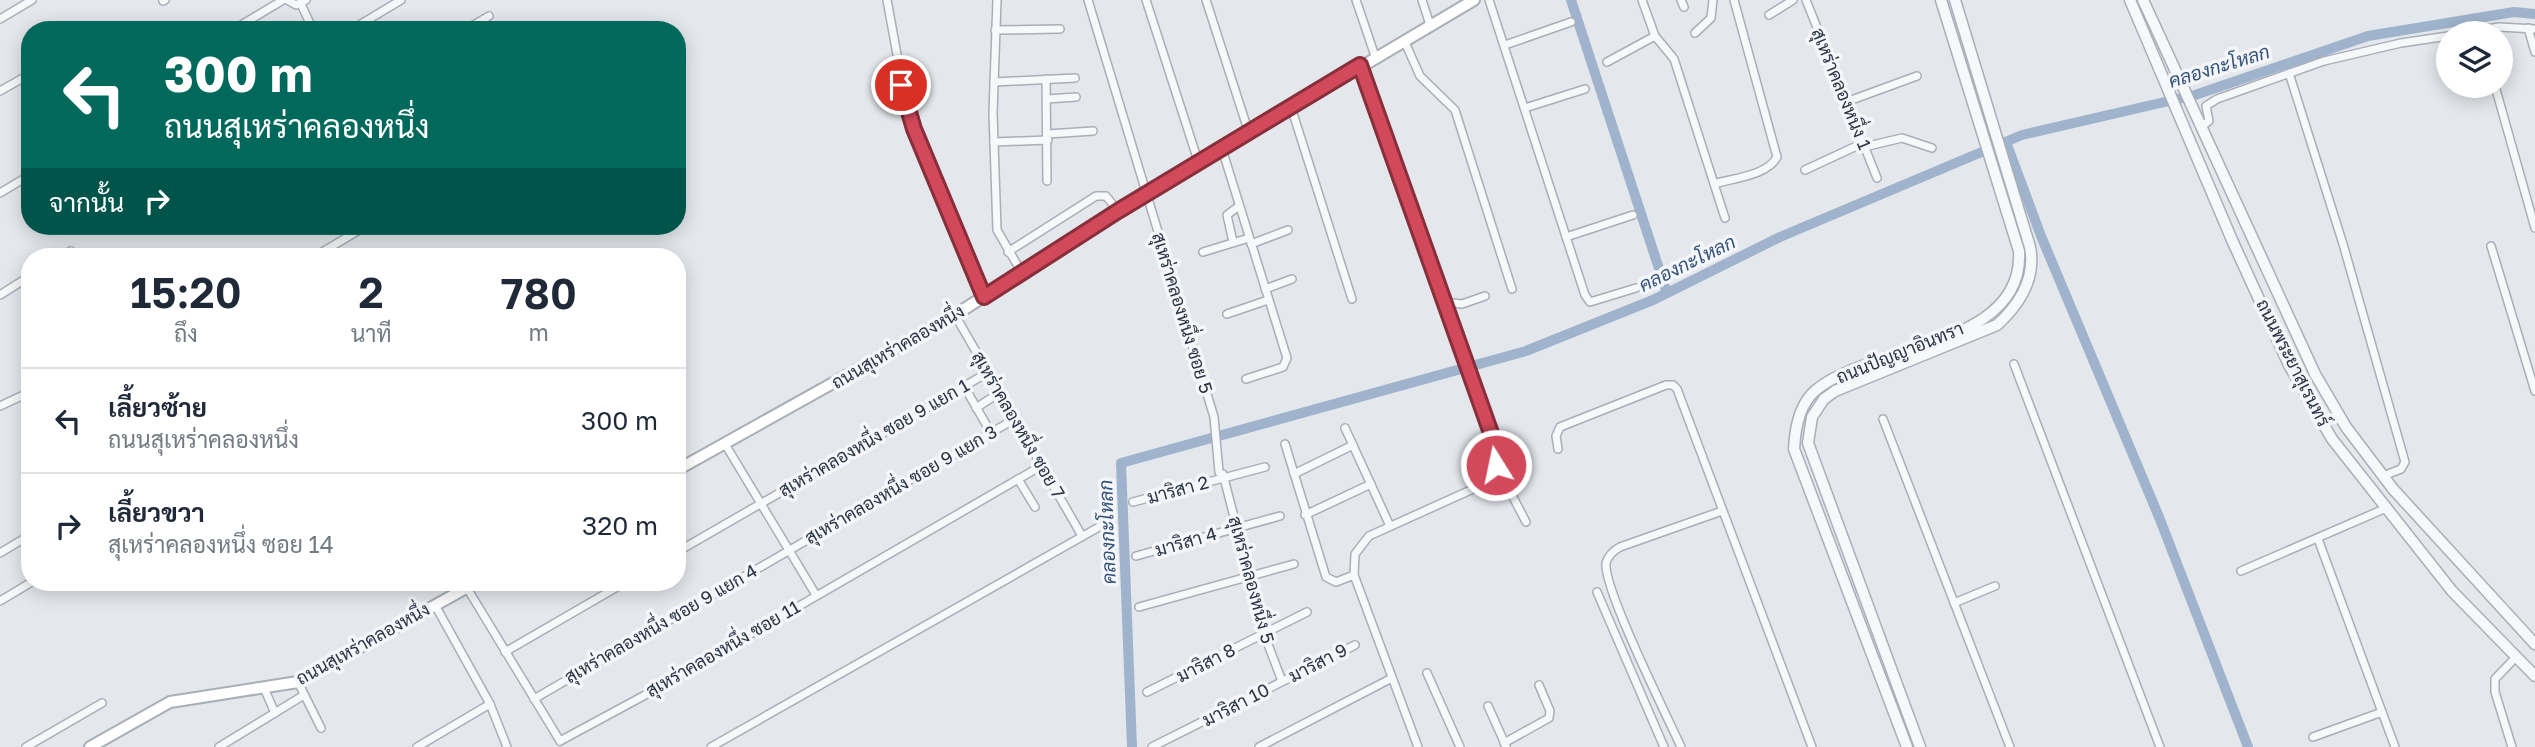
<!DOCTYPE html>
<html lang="th">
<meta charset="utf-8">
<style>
body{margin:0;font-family:"Golos Text",Sarabun,sans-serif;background:#f6f6f7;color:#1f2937;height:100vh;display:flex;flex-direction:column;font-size:26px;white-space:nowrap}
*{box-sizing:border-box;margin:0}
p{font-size:23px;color:#747a83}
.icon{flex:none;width:38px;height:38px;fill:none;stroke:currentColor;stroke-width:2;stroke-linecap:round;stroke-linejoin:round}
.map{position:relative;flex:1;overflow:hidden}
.details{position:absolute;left:21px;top:248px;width:665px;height:343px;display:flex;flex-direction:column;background:#fff;border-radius:28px;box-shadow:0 4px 18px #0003}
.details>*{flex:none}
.hud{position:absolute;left:21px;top:21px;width:665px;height:214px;border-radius:28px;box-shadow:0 4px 18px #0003;background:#00695c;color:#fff;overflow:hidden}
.tools{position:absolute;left:2436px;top:21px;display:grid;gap:14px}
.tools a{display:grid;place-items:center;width:77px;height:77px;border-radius:50%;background:#fff;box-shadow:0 4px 18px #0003;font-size:35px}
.pin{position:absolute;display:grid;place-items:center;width:60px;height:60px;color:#fff;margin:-30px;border:4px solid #fff;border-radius:50%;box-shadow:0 2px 7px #0007}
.me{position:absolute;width:77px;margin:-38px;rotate:350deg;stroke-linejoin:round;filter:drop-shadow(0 0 5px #0008)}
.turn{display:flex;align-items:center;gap:24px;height:147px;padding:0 28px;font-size:32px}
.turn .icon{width:91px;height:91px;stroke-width:2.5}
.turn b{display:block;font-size:49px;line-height:60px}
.then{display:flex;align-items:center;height:66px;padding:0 28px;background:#0003;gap:14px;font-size:26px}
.eta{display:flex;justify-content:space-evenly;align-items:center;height:119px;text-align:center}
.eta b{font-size:42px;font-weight:600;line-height:49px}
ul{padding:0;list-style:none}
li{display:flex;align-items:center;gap:21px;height:105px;padding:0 28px;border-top:2px solid #e0e1e3}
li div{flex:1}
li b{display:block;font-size:26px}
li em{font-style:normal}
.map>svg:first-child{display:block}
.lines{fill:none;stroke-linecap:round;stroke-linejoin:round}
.canal{stroke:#9fb4cc;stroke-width:10}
.minor-casing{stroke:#a9aeb7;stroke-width:10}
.tertiary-casing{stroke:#a9aeb7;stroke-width:13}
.secondary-casing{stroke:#a9aeb7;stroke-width:14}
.minor{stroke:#f7f8fa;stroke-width:7}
.tertiary{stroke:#f7f8fa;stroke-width:10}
.secondary{stroke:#fff;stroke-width:10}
.route-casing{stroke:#882f3b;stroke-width:18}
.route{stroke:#d1495b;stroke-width:12}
.labels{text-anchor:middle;stroke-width:7;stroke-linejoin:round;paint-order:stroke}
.street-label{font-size:18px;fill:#2b3445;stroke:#f4f6f9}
.water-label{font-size:19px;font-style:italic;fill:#34527a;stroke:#f4f6f9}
</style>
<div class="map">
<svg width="2535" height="747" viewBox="0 0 2535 747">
<rect width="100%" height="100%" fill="#e4e7ec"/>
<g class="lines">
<g class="canal">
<path d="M1571,0L1667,293"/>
<path d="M2006,142L2041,236L2159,517L2248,747"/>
<path d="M1132,747L1121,463L1526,351L1653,300L1780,237L2022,135L2195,95L2368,36L2514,12L2535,14"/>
</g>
<defs>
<g id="minor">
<path d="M287,0L296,5L306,0"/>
<path d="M887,0L908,114L984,297"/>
<path d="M997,0L993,113L997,230L1022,273"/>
<path d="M1088,0L1214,417L1219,472L1223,478"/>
<path d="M1146,0L1199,164"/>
<path d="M1206,0L1249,133"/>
<path d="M1356,0L1375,56"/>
<path d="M1422,0L1430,25"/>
<path d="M1489,0L1585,295L1590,302L1636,288"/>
<path d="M1642,0L1655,36L1674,59L1725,218"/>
<path d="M1681,0L1684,7"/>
<path d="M1806,0L1877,178"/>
<path d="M163,1L165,0"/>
<path d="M301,4L313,30"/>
<path d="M1769,15L1793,0"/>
<path d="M0,19L32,0"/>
<path d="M2528,28L2535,52"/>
<path d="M233,30L283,0"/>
<path d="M351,30L401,0"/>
<path d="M465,30L489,16"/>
<path d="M995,30L1060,29"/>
<path d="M1695,33L1711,18L1713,0"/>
<path d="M2463,33L2499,27L2535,29"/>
<path d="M1404,40L1420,76L1455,110L1512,289"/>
<path d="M1505,45L1571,22"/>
<path d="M1607,62L1655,36"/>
<path d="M1360,65L1491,433C1496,454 1499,468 1484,484L1369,536L1355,554L1354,575L1418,747"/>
<path d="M2289,73L2343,244L2405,462L2401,469L2383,476"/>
<path d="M1046,79L1047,181"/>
<path d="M994,82L1075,78"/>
<path d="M2495,86L2535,228"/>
<path d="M0,91L30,74"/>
<path d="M1047,99L1076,97"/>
<path d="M1846,102L1917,76"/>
<path d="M1291,107L1352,299"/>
<path d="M1525,108L1585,89"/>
<path d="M2201,127L2209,121L2206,106L2217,99L2324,61L2401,43L2448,36"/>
<path d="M1048,134L1093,131"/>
<path d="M994,142L1048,140"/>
<path d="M1864,147L1902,138L1932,148"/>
<path d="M1222,149L1287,358L1283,367L1246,379"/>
<path d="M1805,170L1863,143"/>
<path d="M1714,184C1733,178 1767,176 1777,157L1734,0"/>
<path d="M0,193L30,175"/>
<path d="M1566,237L1633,215"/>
<path d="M1233,242L1227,215L1239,206"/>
<path d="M1251,244L1288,230"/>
<path d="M2491,246L2535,391"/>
<path d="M1008,252L1096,196H1106L1118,211"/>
<path d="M1203,252L1249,238"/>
<path d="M60,257L71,251"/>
<path d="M255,257L262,253"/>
<path d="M314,257L366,226"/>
<path d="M1265,289L1292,279"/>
<path d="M0,295L30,276"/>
<path d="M1443,302L1462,304L1485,296"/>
<path d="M1227,314L1268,300"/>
<path d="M955,315L1082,536"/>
<path d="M2014,364L2160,747"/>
<path d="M964,386L991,433"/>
<path d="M0,406L30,392"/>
<path d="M976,408L999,393"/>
<path d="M1883,419L2010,747"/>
<path d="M1345,428L1390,526"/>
<path d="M725,444L816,595"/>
<path d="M1285,444L1326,577L1336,582L1354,575"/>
<path d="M1558,449L1556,436L1560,427L1666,385H1673L1677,389L1812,747"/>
<path d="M1495,455L1516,453"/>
<path d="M1223,474L1264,634L1282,681"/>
<path d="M1294,474L1353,445"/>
<path d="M1493,474L1513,497L1526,522"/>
<path d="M1018,479L1035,507"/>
<path d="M1133,502L1265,467"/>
<path d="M1305,515L1371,484"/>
<path d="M677,552L987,373"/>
<path d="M0,553L30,535"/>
<path d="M1136,556L1280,516"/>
<path d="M2241,571L2384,509"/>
<path d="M467,588L560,741"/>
<path d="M1597,592L1664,747"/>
<path d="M0,601L30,583"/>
<path d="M1954,603L1995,586"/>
<path d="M435,605L490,704L507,747"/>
<path d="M1139,607L1294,564"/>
<path d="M505,652L624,583"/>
<path d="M1427,673L1460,747"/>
<path d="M298,682L321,728"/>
<path d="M264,688L275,713"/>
<path d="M1147,692L1307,612"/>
<path d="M534,699L1013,420"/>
<path d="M1488,706L1506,746"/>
<path d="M2382,712L2395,747"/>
<path d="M2313,737L2382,712L2318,539"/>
<path d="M560,741L647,694L1041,466"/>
<path d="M1504,743L1549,718L1550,711L1539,685"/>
<path d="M26,747L102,703"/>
<path d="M219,747L304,695"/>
<path d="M417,747L490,704"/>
<path d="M711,747L1106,523"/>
<path d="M1152,747L1355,645"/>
<path d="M1259,747L1390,679"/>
<path d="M1681,747C1667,716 1603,588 1606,563C1608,555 1613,551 1620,547L1722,511"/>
<path d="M2512,747L2495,692V679L2515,658"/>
</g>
<g id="tertiary">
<path d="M2130,0L2232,240L2289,365L2332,439L2452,591L2535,676"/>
<path d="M2143,0L2315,374L2346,427L2393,489L2535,644"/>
<path d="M1907,747L1794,449C1795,428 1799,404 1816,390C1871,344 2025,348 2019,251L1941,0"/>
<path d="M1920,747L1808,443L1812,417L1824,399L1835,391L1997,325C2020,304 2036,278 2030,247L1955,0"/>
</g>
<g id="secondary">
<path d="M677,470L955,315L1118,211L1474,0"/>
<path d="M90,747L170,702L298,682L475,583"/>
</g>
</defs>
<use href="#minor" class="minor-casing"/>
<use href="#tertiary" class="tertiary-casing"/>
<use href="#secondary" class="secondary-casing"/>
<use href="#minor" class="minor"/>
<use href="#tertiary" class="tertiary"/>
<use href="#secondary" class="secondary"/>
</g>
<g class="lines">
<defs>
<path id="route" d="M901,85L914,129L984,297L1118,211L1360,65L1491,433L1496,465"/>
</defs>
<use href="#route" class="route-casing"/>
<use href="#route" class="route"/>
</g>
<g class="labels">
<g class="street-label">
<text transform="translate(1841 89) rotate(68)" y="6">สุเหร่าคลองหนึ่ง 1</text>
<text transform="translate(1182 313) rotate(73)" y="6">สุเหร่าคลองหนึ่ง ซอย 5</text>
<text transform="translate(898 347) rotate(-30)" y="6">ถนนสุเหร่าคลองหนึ่ง</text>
<text transform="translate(1900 353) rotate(-22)" y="6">ถนนปัญญาอินทรา</text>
<text transform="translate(2293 363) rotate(63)" y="6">ถนนพระยาสุเรนทร์</text>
<text transform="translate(1018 425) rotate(60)" y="6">สุเหร่าคลองหนึ่ง ซอย 7</text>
<text transform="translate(874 438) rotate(-30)" y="6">สุเหร่าคลองหนึ่ง ซอย 9 แยก 1</text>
<text transform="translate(901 485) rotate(-30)" y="6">สุเหร่าคลองหนึ่ง ซอย 9 แยก 3</text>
<text transform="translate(1178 490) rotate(-15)" y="6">มาริสา 2</text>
<text transform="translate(1186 542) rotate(-16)" y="6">มาริสา 4</text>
<text transform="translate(1251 580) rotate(75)" y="6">สุเหร่าคลองหนึ่ง 5</text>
<text transform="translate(661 624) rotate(-30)" y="6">สุเหร่าคลองหนึ่ง ซอย 9 แยก 4</text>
<text transform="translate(363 644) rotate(-29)" y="6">ถนนสุเหร่าคลองหนึ่ง</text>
<text transform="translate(723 649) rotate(-30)" y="6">สุเหร่าคลองหนึ่ง ซอย 11</text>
<text transform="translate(1206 663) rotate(-27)" y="6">มาริสา 8</text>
<text transform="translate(1318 663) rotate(-27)" y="6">มาริสา 9</text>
<text transform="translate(1236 705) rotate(-27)" y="6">มาริสา 10</text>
</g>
<g class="water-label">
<text transform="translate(2219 66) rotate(-17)" y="7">คลองกะโหลก</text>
<text transform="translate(1687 263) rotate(-26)" y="7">คลองกะโหลก</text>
<text transform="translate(1107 532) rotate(-92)" y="7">คลองกะโหลก</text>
</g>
</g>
</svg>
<div class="tools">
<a><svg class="icon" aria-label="layers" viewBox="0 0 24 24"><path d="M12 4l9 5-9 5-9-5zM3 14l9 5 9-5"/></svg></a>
</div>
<div class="pin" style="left:901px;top:85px;background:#d93025"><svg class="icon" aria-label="arrive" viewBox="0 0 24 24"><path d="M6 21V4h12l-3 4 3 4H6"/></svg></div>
<svg class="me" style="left:1496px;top:465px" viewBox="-20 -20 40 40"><circle r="17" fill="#d1495b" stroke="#fff" stroke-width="3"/><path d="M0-11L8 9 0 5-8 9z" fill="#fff"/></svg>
<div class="hud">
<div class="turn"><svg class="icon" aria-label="left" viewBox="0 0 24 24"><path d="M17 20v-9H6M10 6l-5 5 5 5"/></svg><div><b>300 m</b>ถนนสุเหร่าคลองหนึ่ง</div></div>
<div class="then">จากนั้น<svg class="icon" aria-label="right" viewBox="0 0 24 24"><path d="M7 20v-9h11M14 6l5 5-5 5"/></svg></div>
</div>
<section class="details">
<div class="eta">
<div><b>15:20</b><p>ถึง</p></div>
<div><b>2</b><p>นาที</p></div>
<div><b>780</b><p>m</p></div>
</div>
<ul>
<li><svg class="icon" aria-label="left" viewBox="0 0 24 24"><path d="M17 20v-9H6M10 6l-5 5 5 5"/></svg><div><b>เลี้ยวซ้าย</b><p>ถนนสุเหร่าคลองหนึ่ง</p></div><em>300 m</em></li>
<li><svg class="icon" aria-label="right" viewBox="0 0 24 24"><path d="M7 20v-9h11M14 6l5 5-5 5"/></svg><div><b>เลี้ยวขวา</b><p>สุเหร่าคลองหนึ่ง ซอย 14</p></div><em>320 m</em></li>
</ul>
</section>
</div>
